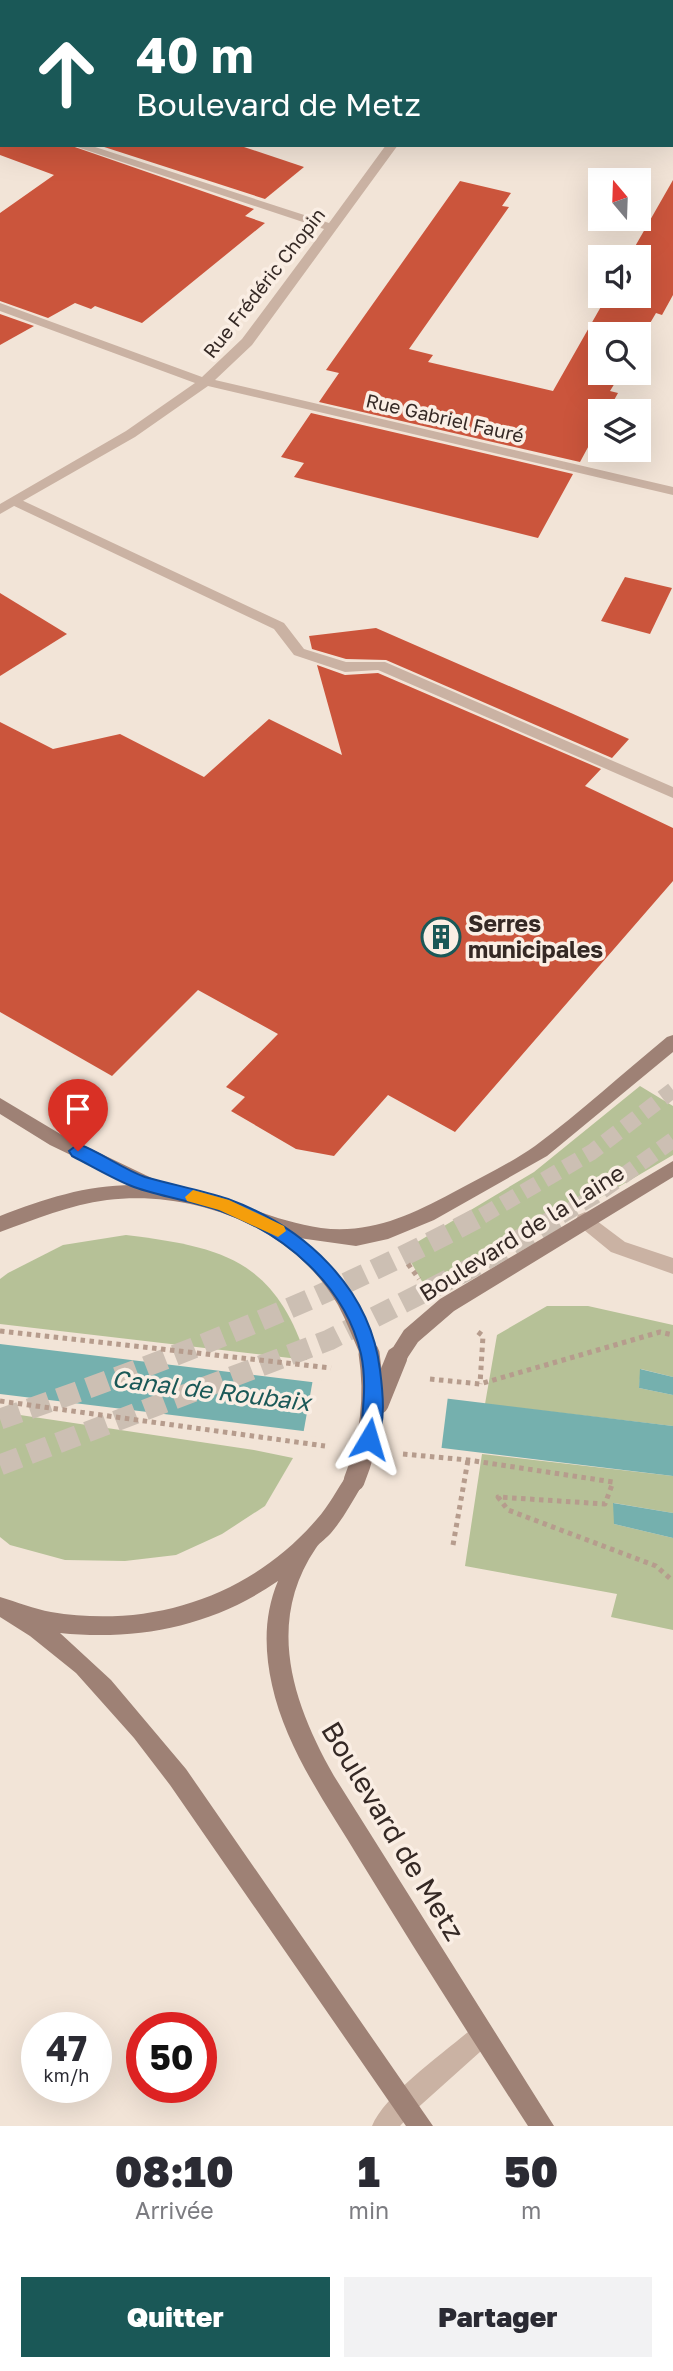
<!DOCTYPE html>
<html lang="fr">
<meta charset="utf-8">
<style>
body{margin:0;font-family:"Golos Text",sans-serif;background:#f2f2f3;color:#2b2b33;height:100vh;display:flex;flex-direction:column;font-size:26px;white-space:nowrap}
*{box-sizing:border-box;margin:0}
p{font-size:23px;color:#7c7c81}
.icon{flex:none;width:38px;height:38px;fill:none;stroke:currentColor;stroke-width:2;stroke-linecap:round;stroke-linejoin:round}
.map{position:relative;height:2126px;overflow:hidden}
.drawer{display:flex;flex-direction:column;background:#fff;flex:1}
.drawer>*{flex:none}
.top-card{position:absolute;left:0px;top:0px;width:674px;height:147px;box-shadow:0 7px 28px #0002;background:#1a5857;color:#fff;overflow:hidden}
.needle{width:46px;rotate:341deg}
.fabs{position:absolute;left:588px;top:168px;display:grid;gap:14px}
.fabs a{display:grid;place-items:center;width:63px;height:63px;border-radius:0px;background:#fff;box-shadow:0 7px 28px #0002;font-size:35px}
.speed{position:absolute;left:21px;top:2012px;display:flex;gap:14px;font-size:35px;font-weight:700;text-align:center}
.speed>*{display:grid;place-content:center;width:91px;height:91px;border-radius:50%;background:#fff;box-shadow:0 7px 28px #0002;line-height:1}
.speed small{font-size:18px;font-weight:400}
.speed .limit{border:10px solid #d22;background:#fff;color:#111}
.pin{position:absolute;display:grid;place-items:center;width:60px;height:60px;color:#fff;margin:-72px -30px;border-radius:50% 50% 50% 0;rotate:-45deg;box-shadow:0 0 7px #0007}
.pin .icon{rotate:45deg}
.me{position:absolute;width:77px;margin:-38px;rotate:7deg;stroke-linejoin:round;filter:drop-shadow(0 0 5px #0008)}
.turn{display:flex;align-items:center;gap:24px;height:147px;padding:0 21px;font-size:32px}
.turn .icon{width:91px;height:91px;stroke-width:2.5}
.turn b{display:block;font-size:49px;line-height:60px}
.eta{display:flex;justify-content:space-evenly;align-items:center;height:119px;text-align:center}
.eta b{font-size:42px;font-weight:800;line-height:49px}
.action{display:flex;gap:14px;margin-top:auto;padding:14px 21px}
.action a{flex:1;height:80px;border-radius:0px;background:#1a5857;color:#fff;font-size:28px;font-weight:800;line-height:80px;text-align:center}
.action a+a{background:#f2f2f3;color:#2b2b33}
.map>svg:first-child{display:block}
.green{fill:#b6c197}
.water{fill:#75b0ae}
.pier{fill:#f2e4d7}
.building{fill:#cb553c}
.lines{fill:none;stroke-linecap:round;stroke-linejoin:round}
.primary-tunnel-far1{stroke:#ccbfb3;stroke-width:16;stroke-dasharray:16 8;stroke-linecap:butt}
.primary-tunnel{stroke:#ccbfb3;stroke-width:21;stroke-dasharray:21 10;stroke-linecap:butt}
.path{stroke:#b69c8d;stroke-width:5;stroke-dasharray:4.5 4.5;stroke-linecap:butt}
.service{fill:#cab2a3;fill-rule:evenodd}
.minor{fill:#cab2a3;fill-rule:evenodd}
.secondary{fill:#9e8175;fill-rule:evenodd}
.secondary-bridge{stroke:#9e8175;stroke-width:21}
.route{fill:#1a73e8;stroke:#114b97;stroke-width:2}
.slow{fill:#f59e0b}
.labels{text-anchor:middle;stroke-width:7;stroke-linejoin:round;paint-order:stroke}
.far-street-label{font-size:19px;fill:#352925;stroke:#faeee4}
.poi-label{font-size:23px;font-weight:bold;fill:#352925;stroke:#faeee4;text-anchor:start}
.street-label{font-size:23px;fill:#352925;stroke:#faeee4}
.water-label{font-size:24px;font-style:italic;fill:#1a5857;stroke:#faeee4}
.near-street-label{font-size:28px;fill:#352925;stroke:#faeee4}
</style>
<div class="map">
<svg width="673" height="2126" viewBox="0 0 673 2126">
<rect width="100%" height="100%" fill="#f2e4d7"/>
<g class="green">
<path d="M640,1086L673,1106V1155L431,1297L404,1250L534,1172Z"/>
<path d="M126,1235C223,1247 275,1260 307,1360L0,1324V1279L8,1273L63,1245Z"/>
<path d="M547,1306H588L673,1325V1377L641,1369L639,1388L673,1395V1426L485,1404L497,1335Z"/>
<path d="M0,1412L254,1450L293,1458L265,1506L222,1534L176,1555L125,1561L65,1560L10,1545L0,1537Z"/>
<path d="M482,1454L673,1476V1513L614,1503V1524L673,1538V1630L611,1617L617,1594L465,1566Z"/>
</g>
<g class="water">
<path d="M0,1344L673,1426V1476L0,1394Z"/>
<path d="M640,1369L673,1377V1395L639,1388Z"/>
<path d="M613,1503L673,1513V1538L614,1524Z"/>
</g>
<path class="pier" d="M313,1379L448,1396L441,1452L303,1435Z"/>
<g class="building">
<path d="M0,145H69L254,209L245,216L265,223L142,323L95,306L91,309L75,303L48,318L0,301V213L54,175L0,155Z"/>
<path d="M98,145H238L304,167L265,199Z"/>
<path d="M673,180V295L662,315L656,313L639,342V334H600V373H621L610,391L618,393L608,411H600V425L580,462L319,402L339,373L326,370L460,181L511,193L502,206L509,207L409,349L433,355L428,362L553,391L607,296H639V257H629Z"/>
<path d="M0,314L34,326L0,345Z"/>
<path d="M311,413L573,474L538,538L294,477L304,463L281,457Z"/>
<path d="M625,577L672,588L650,634L601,621Z"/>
<path d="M0,593L67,634L0,676Z"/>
<path d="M376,628L571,713L629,739L612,758L386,660L346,659L312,649L309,636Z"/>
<path d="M317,665L345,675L378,673L601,769L585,786L673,828V881L455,1132L388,1095L334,1156L296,1149L231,1111L245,1097L226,1087L278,1034L198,990L112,1076L0,1012V722L53,749L120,734L204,777L269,719L342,755Z"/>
</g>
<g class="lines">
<g class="primary-tunnel-far1">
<path d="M482,1216L592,1152L673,1090"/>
<path d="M561,1216L595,1196L673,1140"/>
</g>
<g class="primary-tunnel">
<path d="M0,1419C167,1362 330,1297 485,1214"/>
<path d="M0,1465L329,1340L466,1271L564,1214"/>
</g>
<g class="path">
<path d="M408,1264L419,1279"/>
<path d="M0,1331L331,1368"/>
<path d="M478,1332L483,1336L480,1384"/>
<path d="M430,1379L480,1384L660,1332L673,1335"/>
<path d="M0,1401L325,1446"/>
<path d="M403,1454L468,1460L613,1482L605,1504L498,1497L508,1510L656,1566L673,1581"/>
<path d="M453,1545L468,1460"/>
</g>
<path class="service" d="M15,497L284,623L304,649L346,662H385L673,787V798L378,670L345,672L294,655L274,629L10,504L8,501Z"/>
<g class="minor">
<path d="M171,0H182L170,2Z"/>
<path d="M493,0H503L492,2Z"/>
<path d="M0,96H2L0,103Z"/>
<rect x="0" y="117" width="2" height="6"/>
<path d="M71,145H89L329,223L386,145H398L252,345L215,380L673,487V495L208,386L135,437L0,514V504L126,431L195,383L0,311V303L202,377L242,339L324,229Z"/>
<path d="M585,1212L625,1242L673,1258V1274L611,1252L578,1225L576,1220L578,1215Z"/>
<path d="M482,2023L490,2027L494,2035L490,2043L413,2112L400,2126H372C385,2094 446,2051 474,2027Z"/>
</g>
<g class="secondary">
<path d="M673,1035V1052L547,1156L434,1220L388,1239L356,1246L299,1238C341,1269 358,1308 379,1353L376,1359L369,1361L362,1359C354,1341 347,1322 338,1305C294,1227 193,1189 107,1200C69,1205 36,1219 0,1232V1216C44,1199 86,1185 133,1185L50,1145L0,1114V1098L62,1135L160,1182L162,1185C218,1191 266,1220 321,1228C370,1234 409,1216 452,1193C480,1178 509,1164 535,1146C581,1112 623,1073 667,1037Z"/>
<path d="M673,1161V1177L454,1311L418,1342L404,1363L397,1365L390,1363L387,1357L404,1330L440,1299Z"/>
<path d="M354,1472L361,1475L364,1481L361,1487C352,1502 343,1519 331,1533C327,1538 320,1542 316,1548C265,1623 293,1704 334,1776L554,2126H528C471,2038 415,1950 360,1860C327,1805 286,1749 272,1685C264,1649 264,1614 278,1581C213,1626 139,1641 60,1633L111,1680L186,1769L433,2126H406L170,1785L134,1738L76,1673L30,1636L0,1617V1597C17,1602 34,1609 51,1612C151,1629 251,1596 317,1519C329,1506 337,1489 347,1475Z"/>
</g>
<g class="secondary-bridge">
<path d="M378,1404L397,1357"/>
<path d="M354,1481C371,1439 376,1398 369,1353"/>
</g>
</g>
<path class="route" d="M78,1144C101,1152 122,1169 145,1177C173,1185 201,1190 228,1199C304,1227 370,1287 380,1370C383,1393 386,1423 376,1444H363L360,1439C363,1410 367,1382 361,1354C345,1285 285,1234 221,1211C193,1201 162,1197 134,1187C113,1179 92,1166 72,1156L69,1151Z"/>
<path class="slow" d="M193,1190L229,1200L284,1226L286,1231L278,1237L219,1210L187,1201L185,1197Z"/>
<defs>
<symbol id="building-ring" viewBox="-11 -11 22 22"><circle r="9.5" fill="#faeee4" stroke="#1a5857" stroke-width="1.5"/><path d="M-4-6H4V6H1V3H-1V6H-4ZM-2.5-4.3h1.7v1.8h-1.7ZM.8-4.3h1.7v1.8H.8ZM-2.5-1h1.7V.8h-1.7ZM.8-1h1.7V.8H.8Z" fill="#1a5857"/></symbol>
</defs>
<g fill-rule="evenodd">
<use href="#building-ring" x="419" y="915" width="44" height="44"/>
</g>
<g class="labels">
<g class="far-street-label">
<text transform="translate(264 283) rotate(-52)" y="7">Rue Frédéric Chopin</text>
<text transform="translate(445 418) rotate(13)" y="7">Rue Gabriel Fauré</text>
</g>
<g class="poi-label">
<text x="468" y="932">Serres<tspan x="468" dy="26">municipales</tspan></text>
</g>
<g class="street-label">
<text transform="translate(522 1233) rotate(-32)" y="8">Boulevard de la Laine</text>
</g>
<g class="water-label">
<text transform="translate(211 1391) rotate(7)" y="8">Canal de Roubaix</text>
</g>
<g class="near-street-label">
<text transform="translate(393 1831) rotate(59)" y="10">Boulevard de Metz</text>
</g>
</g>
</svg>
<div class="fabs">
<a><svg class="needle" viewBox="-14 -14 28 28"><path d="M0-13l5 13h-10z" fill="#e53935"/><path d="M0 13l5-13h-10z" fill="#7c7c81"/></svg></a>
<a><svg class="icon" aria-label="sound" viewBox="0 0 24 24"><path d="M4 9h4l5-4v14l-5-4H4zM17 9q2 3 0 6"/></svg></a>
<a><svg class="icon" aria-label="search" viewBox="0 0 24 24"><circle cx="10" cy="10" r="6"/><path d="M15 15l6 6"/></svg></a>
<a><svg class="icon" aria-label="layers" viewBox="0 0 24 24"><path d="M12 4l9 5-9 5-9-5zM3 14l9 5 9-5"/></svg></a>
</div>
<div class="speed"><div>47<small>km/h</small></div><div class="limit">50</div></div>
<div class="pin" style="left:78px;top:1151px;background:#d93025"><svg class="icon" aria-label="arrive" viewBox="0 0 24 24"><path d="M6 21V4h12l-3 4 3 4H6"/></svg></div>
<svg class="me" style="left:369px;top:1439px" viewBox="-20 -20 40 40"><path d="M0-17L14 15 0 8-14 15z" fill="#1a73e8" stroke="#fff" stroke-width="4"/></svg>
<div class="top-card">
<div class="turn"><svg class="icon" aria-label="ahead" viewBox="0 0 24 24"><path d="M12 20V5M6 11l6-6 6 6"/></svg><div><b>40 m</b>Boulevard de Metz</div></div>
</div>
</div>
<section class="drawer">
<div class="eta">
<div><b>08:10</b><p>Arrivée</p></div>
<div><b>1</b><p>min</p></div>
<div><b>50</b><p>m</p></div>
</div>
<div class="action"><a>Quitter</a><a>Partager</a></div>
</section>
